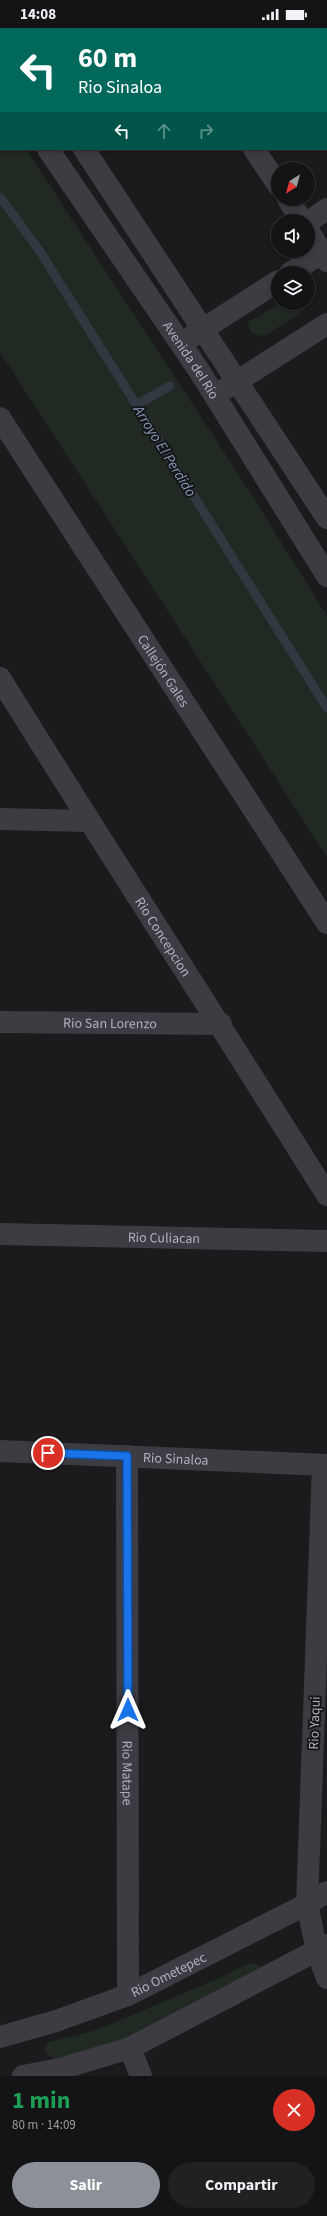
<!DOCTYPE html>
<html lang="es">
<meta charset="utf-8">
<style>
body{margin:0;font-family:"Source Sans 3",sans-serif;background:#212123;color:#f1f3f6;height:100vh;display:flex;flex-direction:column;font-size:15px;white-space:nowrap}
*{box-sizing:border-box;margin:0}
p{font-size:13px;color:#9d9ea1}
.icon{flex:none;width:22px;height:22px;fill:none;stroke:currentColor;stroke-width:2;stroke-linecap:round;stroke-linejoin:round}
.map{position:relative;height:2048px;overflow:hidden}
.side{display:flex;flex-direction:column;background:#141416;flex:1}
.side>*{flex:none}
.top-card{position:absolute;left:0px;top:0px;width:327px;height:122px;box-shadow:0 2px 6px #0003,0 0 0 1px #333335;background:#00695c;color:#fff;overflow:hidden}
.needle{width:26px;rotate:216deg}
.fabs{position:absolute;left:271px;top:134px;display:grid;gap:8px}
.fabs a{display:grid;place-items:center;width:44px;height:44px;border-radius:50%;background:#141416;box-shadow:0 2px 6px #0003,0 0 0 1px #333335;font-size:20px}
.pin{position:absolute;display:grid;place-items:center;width:34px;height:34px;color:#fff;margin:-17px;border:2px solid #fff;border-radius:50%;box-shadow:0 1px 4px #0007}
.me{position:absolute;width:44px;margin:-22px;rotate:0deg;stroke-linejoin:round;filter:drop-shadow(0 0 3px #0008)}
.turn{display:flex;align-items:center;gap:14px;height:84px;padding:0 12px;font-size:18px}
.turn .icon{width:52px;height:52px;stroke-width:2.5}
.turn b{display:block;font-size:28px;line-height:34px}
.lanes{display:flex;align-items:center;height:38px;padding:0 12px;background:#0003;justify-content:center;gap:20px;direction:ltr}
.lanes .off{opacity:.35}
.round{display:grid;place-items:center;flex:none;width:42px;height:42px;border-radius:21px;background:#212123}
.head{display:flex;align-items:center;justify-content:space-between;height:68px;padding:0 12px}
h1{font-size:24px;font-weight:700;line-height:30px;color:#1e9e55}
.primary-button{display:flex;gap:8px;margin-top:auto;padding:8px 12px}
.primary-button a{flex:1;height:46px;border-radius:24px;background:#8c9099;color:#fff;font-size:16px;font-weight:700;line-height:46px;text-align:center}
.primary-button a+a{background:#212123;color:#f1f3f6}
.status{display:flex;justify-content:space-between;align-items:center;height:28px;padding:0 20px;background:#141416;direction:ltr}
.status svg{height:11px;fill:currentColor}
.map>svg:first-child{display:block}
.green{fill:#212923}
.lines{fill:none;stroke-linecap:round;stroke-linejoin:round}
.stream{stroke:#313842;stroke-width:9}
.street{stroke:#3c3c42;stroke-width:22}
.route-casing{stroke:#114b97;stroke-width:10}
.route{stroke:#1a73e8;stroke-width:7}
.labels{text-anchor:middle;stroke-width:4;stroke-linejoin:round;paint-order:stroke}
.street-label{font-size:14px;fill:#aeb1bc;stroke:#161618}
.water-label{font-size:15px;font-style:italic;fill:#869ab6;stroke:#161618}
</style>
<div class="status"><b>14:08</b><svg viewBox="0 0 49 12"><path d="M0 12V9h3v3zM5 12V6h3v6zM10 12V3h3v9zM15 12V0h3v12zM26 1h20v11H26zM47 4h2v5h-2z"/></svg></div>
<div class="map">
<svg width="327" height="2048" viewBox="0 0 327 2048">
<rect width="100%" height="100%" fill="#1b1b1d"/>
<g class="green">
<path d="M0,86L1,121H26L252,467L327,588V829L0,324Z"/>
<path d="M280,275H304V282L268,306L260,308L251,304L248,294Z"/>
<path d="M255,1935L261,1939L257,1947L125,2013L57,2033L46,2025L44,2019L49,2014L97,2002L224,1948L246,1936Z"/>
</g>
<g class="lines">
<g class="stream">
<path d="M0,169L39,222L327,680"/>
<path d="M136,377L170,358"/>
</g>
<g class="street">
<path d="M168,0V1"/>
<path d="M269,1L271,0"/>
<path d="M0,15L1,17"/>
<path d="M0,59L1,60"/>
<path id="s1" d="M48,121L198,341L327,548"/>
<path d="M84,121L327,490"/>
<path d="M254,121L278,157"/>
<path d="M288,171L302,193"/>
<path d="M308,194L327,181"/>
<path d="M308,202L327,233"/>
<path d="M290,245L322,225"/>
<path d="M191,309L278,253"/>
<path d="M225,361L327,296"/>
<path id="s2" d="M0,390L327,895"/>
<path id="s3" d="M0,650C107,823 219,994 327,1167"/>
<path d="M0,791L88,793"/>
<path id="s4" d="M0,994L221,996"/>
<path id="s5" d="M0,1206L327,1213"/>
<path id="s6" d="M0,1423L327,1437"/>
<path id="s7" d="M127,1428L128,1967"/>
<path d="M323,1437L307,1876L317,1923L327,1950"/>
<path id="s8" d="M0,2009L56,1993L128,1967L307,1876L327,1864"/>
<path d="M130,2020L141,2048"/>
<path d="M23,2048L60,2041L130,2020L327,1917"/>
</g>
</g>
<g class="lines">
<defs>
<path id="route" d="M48,1425L127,1428L128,1682"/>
</defs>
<use href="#route" class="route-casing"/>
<use href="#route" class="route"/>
</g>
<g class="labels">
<g class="street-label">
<text dy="5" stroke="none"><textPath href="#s1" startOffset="255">Avenida del Río</textPath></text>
<text dy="5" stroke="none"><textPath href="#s2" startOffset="301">Callejón Gales</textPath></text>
<text dy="5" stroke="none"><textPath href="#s3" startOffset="306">Rio Concepcion</textPath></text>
<text dy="5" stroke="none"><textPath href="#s4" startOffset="110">Rio San Lorenzo</textPath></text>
<text dy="5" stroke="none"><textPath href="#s5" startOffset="164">Rio Culiacan</textPath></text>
<text dy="5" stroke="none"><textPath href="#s6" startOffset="176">Rio Sinaloa</textPath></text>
<text transform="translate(314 1695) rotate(-88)" y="5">Rio Yaqui</text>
<text dy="5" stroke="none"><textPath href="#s7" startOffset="317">Rio Matape</textPath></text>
<text dy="5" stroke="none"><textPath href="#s8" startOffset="180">Rio Ometepec</textPath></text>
</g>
<g class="water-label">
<text transform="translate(165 423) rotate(58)" y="5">Arroyo El Perdido</text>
</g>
</g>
</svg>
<div class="fabs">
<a><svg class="needle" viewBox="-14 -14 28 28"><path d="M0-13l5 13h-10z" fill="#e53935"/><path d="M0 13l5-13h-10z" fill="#9d9ea1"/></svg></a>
<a><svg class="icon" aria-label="sound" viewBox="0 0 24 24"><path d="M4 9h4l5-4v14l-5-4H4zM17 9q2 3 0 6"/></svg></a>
<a><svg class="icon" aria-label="layers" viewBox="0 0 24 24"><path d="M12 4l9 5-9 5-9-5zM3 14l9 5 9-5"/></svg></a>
</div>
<div class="pin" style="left:48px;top:1425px;background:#d93025"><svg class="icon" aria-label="arrive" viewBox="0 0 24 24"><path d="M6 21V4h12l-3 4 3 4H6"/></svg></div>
<svg class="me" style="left:128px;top:1682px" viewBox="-20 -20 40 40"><path d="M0-17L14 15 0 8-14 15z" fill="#1a73e8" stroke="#fff" stroke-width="4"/></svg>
<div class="top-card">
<div class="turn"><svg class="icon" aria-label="left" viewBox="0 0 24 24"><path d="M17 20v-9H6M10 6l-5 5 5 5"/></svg><div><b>60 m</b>Rio Sinaloa</div></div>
<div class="lanes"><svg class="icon" aria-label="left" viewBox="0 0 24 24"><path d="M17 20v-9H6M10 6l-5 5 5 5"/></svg><svg class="icon off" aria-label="ahead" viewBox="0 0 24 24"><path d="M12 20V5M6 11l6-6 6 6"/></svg><svg class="icon off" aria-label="right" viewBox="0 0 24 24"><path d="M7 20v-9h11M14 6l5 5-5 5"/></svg></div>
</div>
</div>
<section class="side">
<div class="head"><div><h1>1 min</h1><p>80 m · 14:09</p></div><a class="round" style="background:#d93025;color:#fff"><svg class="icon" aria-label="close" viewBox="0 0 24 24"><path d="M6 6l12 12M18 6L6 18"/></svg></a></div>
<div class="primary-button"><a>Salir</a><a>Compartir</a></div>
</section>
